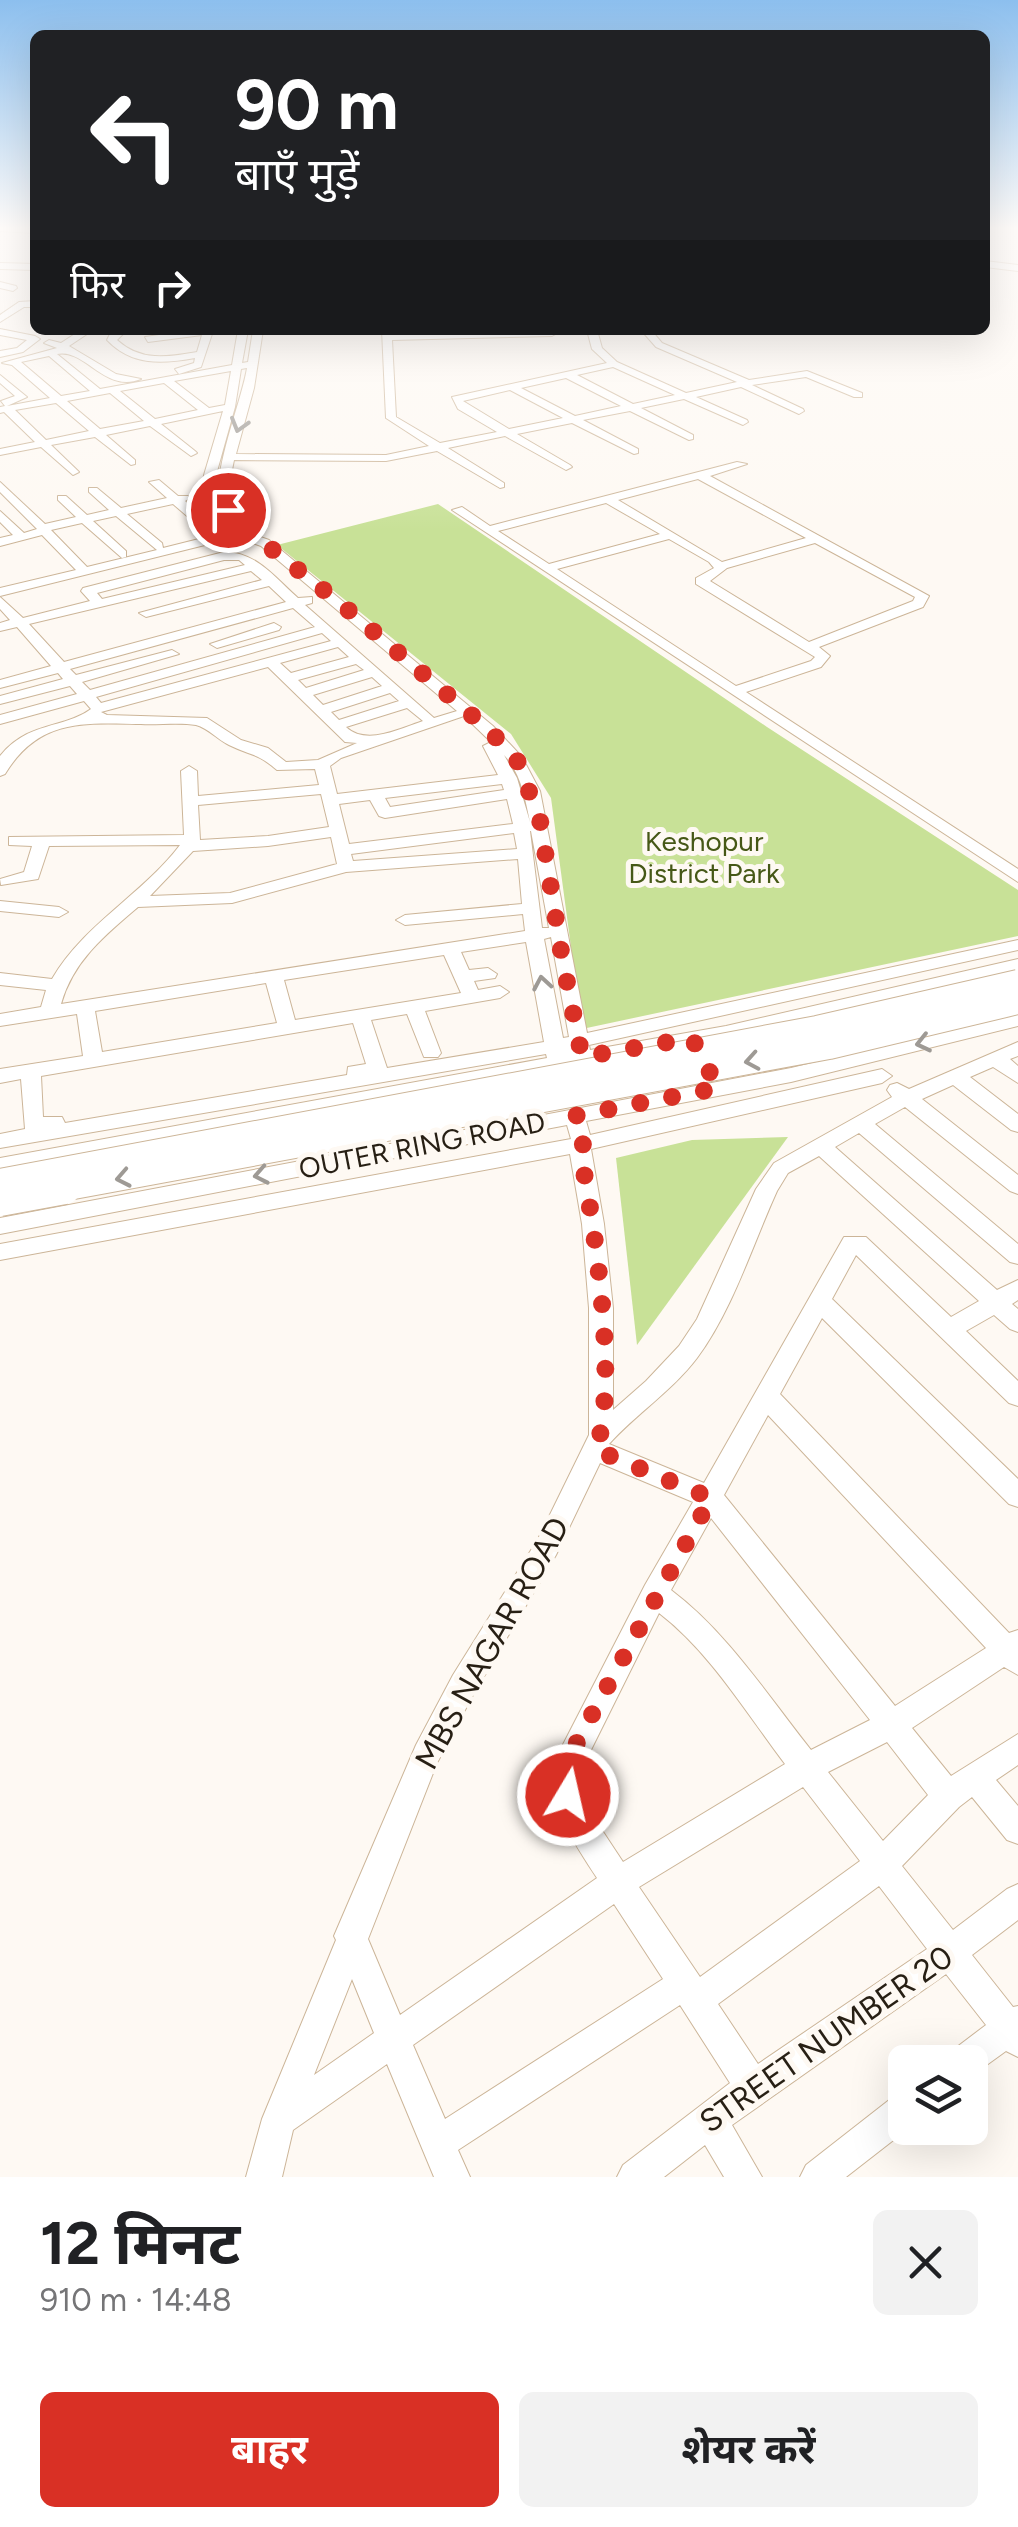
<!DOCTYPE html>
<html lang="hi">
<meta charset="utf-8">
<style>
body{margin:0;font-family:Figtree,"Noto Sans Devanagari",sans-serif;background:#f2f2f2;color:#202124;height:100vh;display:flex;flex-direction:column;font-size:38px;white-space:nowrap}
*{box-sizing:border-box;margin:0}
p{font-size:32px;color:#757577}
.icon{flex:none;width:55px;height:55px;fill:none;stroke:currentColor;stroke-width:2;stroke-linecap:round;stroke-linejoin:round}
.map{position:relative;height:2177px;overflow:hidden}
.details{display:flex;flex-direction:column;background:#fff;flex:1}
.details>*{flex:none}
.top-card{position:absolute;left:30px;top:30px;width:960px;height:305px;border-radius:15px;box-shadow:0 10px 40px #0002;background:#202124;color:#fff;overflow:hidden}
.tools{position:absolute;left:888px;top:2045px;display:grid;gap:20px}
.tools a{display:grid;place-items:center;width:100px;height:100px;border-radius:15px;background:#fff;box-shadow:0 10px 40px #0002;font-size:50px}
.pin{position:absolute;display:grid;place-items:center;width:85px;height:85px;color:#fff;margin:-42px;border:5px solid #fff;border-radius:50%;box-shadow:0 2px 10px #0007}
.me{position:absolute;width:110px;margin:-55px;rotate:9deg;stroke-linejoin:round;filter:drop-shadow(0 0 8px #0008)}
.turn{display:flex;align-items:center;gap:35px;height:210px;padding:0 40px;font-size:45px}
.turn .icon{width:130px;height:130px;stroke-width:2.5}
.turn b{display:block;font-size:70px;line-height:85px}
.then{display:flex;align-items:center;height:95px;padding:0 40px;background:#0003;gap:20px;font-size:38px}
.round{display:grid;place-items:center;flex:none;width:105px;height:105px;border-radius:15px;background:#f2f2f2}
.headline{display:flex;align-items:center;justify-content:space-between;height:170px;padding:0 40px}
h1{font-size:60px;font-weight:700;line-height:75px}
.primary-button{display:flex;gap:20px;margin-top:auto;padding:20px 40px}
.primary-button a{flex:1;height:115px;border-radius:15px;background:#d93025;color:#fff;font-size:40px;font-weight:700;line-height:115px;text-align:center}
.primary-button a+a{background:#f2f2f2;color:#202124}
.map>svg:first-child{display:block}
.green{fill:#c8e197}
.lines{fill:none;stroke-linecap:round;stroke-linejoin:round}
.minor-casing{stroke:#ccb598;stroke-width:2}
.minor{fill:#fff;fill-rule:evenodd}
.major-bridge-far1-casing{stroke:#ccb598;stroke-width:26;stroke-linecap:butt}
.major-bridge-casing{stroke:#ccb598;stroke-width:32;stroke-linecap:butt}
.major-bridge-far1{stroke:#fff;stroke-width:24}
.major-bridge{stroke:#fff;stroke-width:30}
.oneway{stroke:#9e9a95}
.route{stroke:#d93025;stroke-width:18;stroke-dasharray:0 32.4}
.labels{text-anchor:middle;stroke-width:10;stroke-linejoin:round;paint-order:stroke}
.park-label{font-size:28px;fill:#465817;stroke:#fef9f3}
.street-label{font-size:28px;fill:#271f14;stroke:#fef9f3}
.near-street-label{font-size:32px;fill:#271f14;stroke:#fef9f3}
</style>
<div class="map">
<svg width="1018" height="2177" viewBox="0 0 1018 2177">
<rect width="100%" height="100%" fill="#fef9f3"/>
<g class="green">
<path d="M438,504L767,727L1018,890V936L582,1029L551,798L511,734L277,545Z"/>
<path d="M788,1137L637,1345L616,1158L692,1140Z"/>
</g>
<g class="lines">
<defs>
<g id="minor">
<path d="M0,227L35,229V233L0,231Z"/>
<path d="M985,261L1018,265V271L985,267Z"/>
<path d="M0,263L35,264V270L0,269Z"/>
<path d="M0,282L16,286L17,288L13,291L0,288Z"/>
<path d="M35,301V307H24L0,322V315L19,302Z"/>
<path d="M0,329L35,336L40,339L23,352L0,357V351L17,348L27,340L0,335Z"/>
<path d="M81,330H93L69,346L116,374L141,379C105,394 85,348 57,354L100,389L232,365L238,330H248L242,363L248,362L253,330H263L254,388L236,454L386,455L429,446L386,418L382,330H392V334L552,330L557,333L552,336L392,340L396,417L440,443L497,432L458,409L452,397L607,363L592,349L587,330H597L602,348L617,362L686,393L737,382L656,347L641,330H651L662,343L749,380L807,371L862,393V397H854L806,377L752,385L803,409L804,411L799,414L741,387L696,397L747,420L748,422L743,425L684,399L641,408L693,435V439L689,440L630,411L583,420L638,449V453L634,454L572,423L517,434L570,465L572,467L566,470L505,436L448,448L504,483V487L500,488L437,451L386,461L234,460C228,490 226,500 246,524V532L269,540L493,726L522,757L540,791L587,1033L1018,940V950L589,1045L590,1050L726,1026L1018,959V971L726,1038L0,1172V1158L547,1058L546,1054L0,1148V1134L25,1129L21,1079L0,1083V1069L83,1056L77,1014L0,1026V1014L41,1007L46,990L0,985V973L52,979C84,924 142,895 180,845L49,846L38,879L1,885L0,879L24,872L32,846L9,845V837L184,835L181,771L189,766L197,771L198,796L319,785L315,769L277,770C256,752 251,756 229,745C218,740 208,728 196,725C179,722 159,725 141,724C84,723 39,718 5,774L0,776V756C28,721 64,729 91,709L84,701L0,724V715L77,694L70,686L0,704V696L63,679L58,673L0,688V680L51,666L17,627L0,631V623L10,620L0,609V597L23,618L90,601L81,591L83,588L224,552C257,552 275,578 298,598L312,597V603L305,605L434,718L457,711L261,546L237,537L0,596V588L76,570L42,535L0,546V538L13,535L0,522V511L24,533L37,529L0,492V482L45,524L76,517L58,500V496H66L87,515L109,510L89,492V488H97L121,508L167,498L149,482L159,480L178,496H188L190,498L185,501L195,510V516H187L173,504L127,514L162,543L163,548L211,536L206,533L212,526L202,495L204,475L223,411L161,424L195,451L197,453L191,456L150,426L106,435L135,460V464L131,465L95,437L51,445L77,470L79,472L73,475L41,447L0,455V449L35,442L4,412L0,413V407L5,406L1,401L15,396L0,383V375L27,397L7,406L50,398L12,365L2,363L57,348L44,343L49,340L61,343ZM49,356L90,391L61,396L21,362ZM613,367L675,395L633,404L577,375ZM247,368C242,401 208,482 221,509C224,516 231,521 234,528L223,525L214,495L216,475L235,407L241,369ZM231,371L225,405L209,408L174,381ZM566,378L621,406L575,416L521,388ZM164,383L198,410L155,419L120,391ZM510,390L563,418L509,429L463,401ZM110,393L144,421L100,429L67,401ZM56,403L89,431L46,440L15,410ZM116,516L157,550L87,567L51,530L82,523L122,558L126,557V551L93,521ZM224,560H239L245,565L102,599L97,593ZM251,571L262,580L139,613L146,617L269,586L286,602L64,662L29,624ZM293,608L315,627L90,690L82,682L179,654L172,650L76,675L70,669ZM322,633L331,641L101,703L96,697ZM338,647L349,657L291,673L280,663ZM356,664L364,670L306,688L298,680ZM268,667L345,742L357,743L318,760L286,762L268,748L241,740L207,718L107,715L101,712ZM372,677L382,686L323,705L313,695ZM390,693L399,701L339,720L331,712ZM407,708L423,721C399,729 366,746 346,727ZM464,716L491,742L483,746L498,775L337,794L330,766L341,758ZM504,755C521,773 525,798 530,822L517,778ZM502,784L504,790L390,807L385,798ZM321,794L329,827L268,836L200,840L198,805ZM507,799L513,824L349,844L339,804L370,800L379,816L385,818ZM530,831H531L549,928H542ZM514,833L517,849L353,861L351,854ZM331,837L337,864L230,893L150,896L193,851L268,846ZM518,859L522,904L405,915L396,920L405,925L523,914L525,931L61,1004C73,961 105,935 138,907L232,903L346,872ZM551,937L569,1037L563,1038L544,939ZM526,942L544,1042L387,1068L371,1020L407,1014L424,1057H438L441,1053L425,1011L500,998L509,992L500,986L478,990L474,981L495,978L497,974L488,968L469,970L461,952ZM444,955L461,993L295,1020L284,980ZM266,983L277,1023L102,1052L95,1011ZM353,1023L366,1064L348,1067L347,1075L65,1123L62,1117H43L41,1076Z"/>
<path d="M112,330H122L123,334L117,340C141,362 168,357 197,352L202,335L148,342L145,337L194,330L213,331L201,367L179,374L175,369L194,363L195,358C162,364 132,366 107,340Z"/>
<path d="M265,330H321L269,334Z"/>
<path d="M737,462L747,464L710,476L929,596L923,607L819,647L830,656L821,667L746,692L1018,869V882L452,510L462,507L490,526ZM698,479L806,538L722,562L618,500ZM606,503L660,534L549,564L498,531ZM669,539L709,562L714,568L696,578V584L815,657L811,661L736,686L557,569ZM815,543L915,597L913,601L809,642L710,581L727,568Z"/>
<path d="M274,623L281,627L279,630L217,648L210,644Z"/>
<path d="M0,901L59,907L68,912L59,917L0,911Z"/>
<path d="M1018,1014V1026L791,1082L586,1121L590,1135L882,1069L892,1076L882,1083L591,1149L604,1224L613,1308V1410L646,1381L679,1346L697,1319L756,1189L774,1163L892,1097L887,1090L890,1085L897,1083L909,1089L1018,1042V1056L1010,1059L1018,1066V1083L993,1067L970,1077L1018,1114V1132L1011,1130L953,1085L922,1099L1018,1175V1194L1010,1191L905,1107L875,1124L1018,1244V1264L1010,1262L859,1133L835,1147L997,1290L1018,1280V1300L1012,1304L1018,1309V1332L1010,1329L994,1315L966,1331L1018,1381V1406L1009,1403L856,1255L832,1299L1018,1479V1507L1009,1504L822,1318L780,1394L1009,1633L1018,1630V1675L1004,1667L912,1728L951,1776L1018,1734V1765L996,1780L1018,1806V1844L1007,1840L972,1797L959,1807L902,1866L953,1930L1007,1889L1018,1884V1920L972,1955L1013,2007L1018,2006V2057L1006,2051L970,2077V2062H948L953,2050L986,2025L946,1974L732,2125L762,2177H724L705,2145L664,2177H617L623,2165L730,2083L680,2005L458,2150L470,2177H434L387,2064L293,2130L282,2177H246L262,2119L336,1940L334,1936L416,1745L453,1675L538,1539L589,1435V1308L582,1224L570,1154L0,1260V1244L571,1139L567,1125L0,1234V1218L791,1068ZM819,1156L979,1301L951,1317L866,1237H844L704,1483L609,1444C636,1414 672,1391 697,1358C733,1309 752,1246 777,1191L788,1173ZM768,1415L986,1648L895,1706L724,1495ZM600,1463L693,1502L645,1585L553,1764C553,1813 571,1838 597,1878L400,2015L368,1939L437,1763L473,1695L556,1555ZM711,1518L870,1720L811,1750C768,1696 727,1632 671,1590ZM659,1613C710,1652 747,1714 785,1764L623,1862L592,1815L583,1795V1766ZM887,1742L928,1795L883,1841L828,1772ZM803,1787L860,1861L700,1977L639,1887ZM879,1886L927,1949L758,2064L718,2004ZM614,1904L663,1979L445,2119L413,2045ZM352,1979L374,2033L314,2075Z"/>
<path d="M905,2092V2128H909L846,2177H800L806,2165L893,2097Z"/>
</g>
</defs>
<use href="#minor" class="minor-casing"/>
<use href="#minor" class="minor"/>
<defs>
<g id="major-bridge-far1">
<path d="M0,1181L817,1028L1018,982"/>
<path d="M52,1191L829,1047L1018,1002"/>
</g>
<path id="major-bridge" d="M0,1201L65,1189"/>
</defs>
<use href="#major-bridge-far1" class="major-bridge-far1-casing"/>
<use href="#major-bridge" class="major-bridge-casing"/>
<use href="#major-bridge-far1" class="major-bridge-far1"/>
<use href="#major-bridge" class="major-bridge"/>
</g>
<defs><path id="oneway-chevron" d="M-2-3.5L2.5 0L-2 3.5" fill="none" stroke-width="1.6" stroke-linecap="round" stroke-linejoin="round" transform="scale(2.5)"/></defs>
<g class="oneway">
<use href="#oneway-chevron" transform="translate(239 425) rotate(106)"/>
<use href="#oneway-chevron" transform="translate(542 983) rotate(-100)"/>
<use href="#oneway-chevron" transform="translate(923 1043) rotate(167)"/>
<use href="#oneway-chevron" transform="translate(752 1061) rotate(170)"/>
<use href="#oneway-chevron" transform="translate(261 1175) rotate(169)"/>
<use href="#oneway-chevron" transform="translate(123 1178) rotate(169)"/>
</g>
<linearGradient id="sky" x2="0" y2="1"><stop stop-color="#8cbfee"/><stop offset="0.43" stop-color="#fffcfa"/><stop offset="1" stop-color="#fffcfa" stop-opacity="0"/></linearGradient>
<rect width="1018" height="531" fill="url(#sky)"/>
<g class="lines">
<path class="route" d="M228,510L240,524V533L259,539L340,603L488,729L517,760L540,820L562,957L582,1057L692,1038L718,1088L574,1116L583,1144L580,1151C594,1223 619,1382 596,1450L711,1498L578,1740L568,1764V1795"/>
</g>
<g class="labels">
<g class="park-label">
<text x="704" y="851">Keshopur<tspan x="704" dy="32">District Park</tspan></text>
</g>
<g class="street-label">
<text transform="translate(422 1145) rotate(-11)" y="10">OUTER RING ROAD</text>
</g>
<g class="near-street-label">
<text transform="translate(492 1643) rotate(-61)" y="11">MBS NAGAR ROAD</text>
<text transform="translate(826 2039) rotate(-35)" y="11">STREET NUMBER 20</text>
</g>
</g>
</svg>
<div class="tools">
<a><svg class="icon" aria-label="layers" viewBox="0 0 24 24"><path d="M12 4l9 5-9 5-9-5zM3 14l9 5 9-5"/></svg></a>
</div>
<div class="pin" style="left:228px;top:510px;background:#d93025"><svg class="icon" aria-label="arrive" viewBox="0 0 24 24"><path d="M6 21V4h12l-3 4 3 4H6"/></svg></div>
<svg class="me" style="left:568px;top:1795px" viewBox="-20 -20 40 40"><circle r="17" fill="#d93025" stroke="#fff" stroke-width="3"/><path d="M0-11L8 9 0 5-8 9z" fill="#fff"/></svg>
<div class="top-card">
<div class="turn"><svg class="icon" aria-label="left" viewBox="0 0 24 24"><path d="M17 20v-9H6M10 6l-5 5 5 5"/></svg><div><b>90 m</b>बाएँ मुड़ें</div></div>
<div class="then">फिर<svg class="icon" aria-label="right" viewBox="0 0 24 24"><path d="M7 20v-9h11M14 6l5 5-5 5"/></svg></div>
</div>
</div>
<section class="details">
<div class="headline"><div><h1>12 मिनट</h1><p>910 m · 14:48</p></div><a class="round"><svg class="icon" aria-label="close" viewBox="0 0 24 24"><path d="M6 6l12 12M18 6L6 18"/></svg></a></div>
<div class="primary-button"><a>बाहर</a><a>शेयर करें</a></div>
</section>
